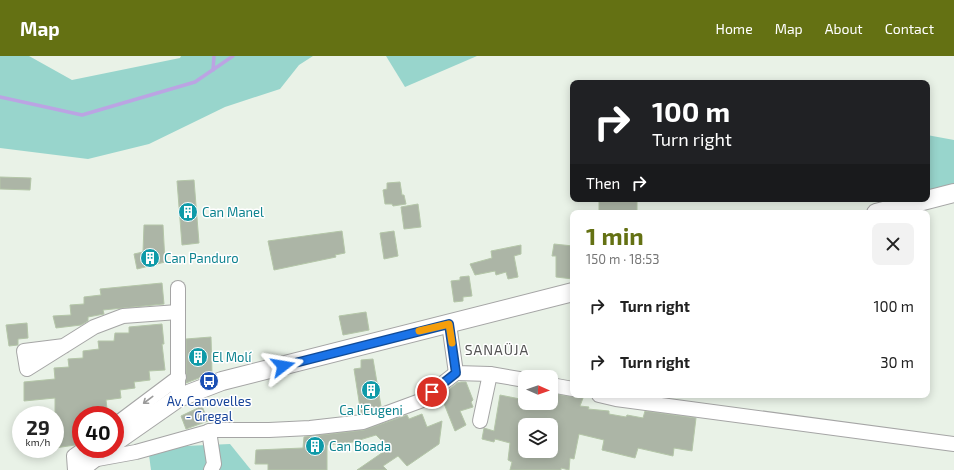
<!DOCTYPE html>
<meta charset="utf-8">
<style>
body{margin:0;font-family:"Exo 2",sans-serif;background:#f2f2f2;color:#222;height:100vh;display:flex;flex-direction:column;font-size:15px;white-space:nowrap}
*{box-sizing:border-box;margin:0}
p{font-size:13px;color:#767676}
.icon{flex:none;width:22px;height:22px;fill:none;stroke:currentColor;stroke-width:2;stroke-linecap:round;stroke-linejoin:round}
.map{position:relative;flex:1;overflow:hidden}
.details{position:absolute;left:570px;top:154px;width:360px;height:188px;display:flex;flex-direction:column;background:#fff;border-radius:8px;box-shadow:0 2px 10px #0003}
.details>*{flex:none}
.banner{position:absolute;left:570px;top:24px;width:360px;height:122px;border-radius:8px;box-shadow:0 2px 10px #0003;background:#202124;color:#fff;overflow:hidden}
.needle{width:26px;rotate:92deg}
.tools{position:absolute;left:518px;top:314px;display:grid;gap:8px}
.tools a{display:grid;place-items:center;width:40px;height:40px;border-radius:8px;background:#fff;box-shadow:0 2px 10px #0003;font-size:20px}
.speed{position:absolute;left:12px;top:350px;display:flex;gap:8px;font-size:20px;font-weight:700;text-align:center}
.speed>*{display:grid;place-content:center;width:52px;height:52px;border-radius:50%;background:#fff;box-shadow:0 2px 10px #0003;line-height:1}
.speed small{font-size:10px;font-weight:400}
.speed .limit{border:6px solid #d22;background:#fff;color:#111}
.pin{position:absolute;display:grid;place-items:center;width:34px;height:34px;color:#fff;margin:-17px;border:2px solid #fff;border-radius:50%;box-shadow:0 1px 4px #0007}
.me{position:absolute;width:44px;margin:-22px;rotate:76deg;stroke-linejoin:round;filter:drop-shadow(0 0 3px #0008)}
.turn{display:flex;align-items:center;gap:14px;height:84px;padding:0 16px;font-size:18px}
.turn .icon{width:52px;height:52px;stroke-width:2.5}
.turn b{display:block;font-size:28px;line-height:34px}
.then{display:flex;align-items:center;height:38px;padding:0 16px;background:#0003;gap:8px;font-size:15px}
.round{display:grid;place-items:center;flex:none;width:42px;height:42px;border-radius:8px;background:#f2f2f2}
.summary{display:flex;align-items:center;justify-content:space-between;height:68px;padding:0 16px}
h1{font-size:24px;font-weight:700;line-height:30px;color:#647113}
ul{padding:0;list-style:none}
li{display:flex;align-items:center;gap:12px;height:56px;padding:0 16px}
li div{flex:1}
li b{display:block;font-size:15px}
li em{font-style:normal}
header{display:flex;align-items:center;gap:24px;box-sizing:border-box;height:56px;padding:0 20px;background:#647113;color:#fff}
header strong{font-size:19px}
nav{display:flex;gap:22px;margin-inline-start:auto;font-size:14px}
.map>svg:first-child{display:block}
.forest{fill:#98d5cc}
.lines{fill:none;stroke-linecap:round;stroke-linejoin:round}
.stream{stroke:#bba4e3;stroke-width:3.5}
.building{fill:#acb5a6;stroke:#b4c6a8;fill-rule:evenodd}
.minor-casing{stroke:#a5a5a5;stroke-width:16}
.tertiary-casing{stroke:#a5a5a5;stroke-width:20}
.minor{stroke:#fff;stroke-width:14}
.tertiary{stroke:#fff;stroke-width:18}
.oneway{stroke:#9b9b9b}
.route-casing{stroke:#114b97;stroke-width:10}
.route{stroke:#1a73e8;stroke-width:7}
.slow{stroke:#f59e0b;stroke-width:7}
.labels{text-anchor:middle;stroke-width:3;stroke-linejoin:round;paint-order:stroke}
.culture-label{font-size:13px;fill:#0d838f;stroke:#fff;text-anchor:start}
.transit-label{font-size:13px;fill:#164399;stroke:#fff}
.neighbourhood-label{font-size:14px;letter-spacing:1px;fill:#545454;stroke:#fff}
</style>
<header>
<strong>Map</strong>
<nav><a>Home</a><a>Map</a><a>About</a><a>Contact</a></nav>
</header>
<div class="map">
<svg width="954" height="414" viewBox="0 0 954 414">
<rect width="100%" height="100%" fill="#e9f2e7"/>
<g class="forest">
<path d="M0,0H29L72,24L180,2L181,0H313L299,9L280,33L225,51L149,88L88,103L0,92Z"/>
<path d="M386,0H477L405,31Z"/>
<path d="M927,79L954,84V132L927,139Z"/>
<path d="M230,388L251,414H151L149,399L185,390Z"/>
</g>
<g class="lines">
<g class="stream">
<path d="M213,14L214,0"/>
<path d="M0,41L82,59L195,26L233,0"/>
</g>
</g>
<g class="building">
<path d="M0,121L31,122L30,134L0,133Z"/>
<path d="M194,124L199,187L182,189L177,125Z"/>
<path d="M400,126L402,139H404L406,148L393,150L392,148H385L383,134L387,133V127Z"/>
<rect x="599" y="143" width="38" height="14"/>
<path d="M418,148L421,171L404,173L401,151Z"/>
<path d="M144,169H163L165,206L137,213L134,198L143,196Z"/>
<path d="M342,175L345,197L335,199L336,201L274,214L268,185Z"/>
<path d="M394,175L398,200L384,203L380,177Z"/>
<path d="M554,188L573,190V223L556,221V200H552Z"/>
<path d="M521,189V198L514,200L518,221L508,223L506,216L496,219L495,215L475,219L470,208L492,202L491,195Z"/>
<path d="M469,220L472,240L463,241V245L454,246L451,225L460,224V221Z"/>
<path d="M162,227L164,248L103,254L104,258L88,261V265L81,269L56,272L53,260L71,259L70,249L84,248V241L101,239L100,233Z"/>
<path d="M366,256L369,274L343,279L339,260Z"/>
<path d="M27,267L28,282L18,283V289L9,290L6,269Z"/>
<path d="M162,268L164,288H162L165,314L149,315L150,324L134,326L135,332L120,334L121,342L106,344L107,353L91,354L92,359H81V367H78L80,386L75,389L55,392V342L24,345V326L55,323L54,312L69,311L68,303L83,302V295L99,293L98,285H114L115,277H129V271Z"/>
<path d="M211,281L212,317L186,327V283Z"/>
<path d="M373,303L381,350L361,358L354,313L361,312V304Z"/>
<path d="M461,326H466L473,344L471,346L473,351L460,355L466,369L455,375L441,340L457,327Z"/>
<path d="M555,338L583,342L580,350L589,351L588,353L609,355V358L626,361L627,359L643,362L645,355L696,362L692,395L674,392L673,400L638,392L635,402L602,394L604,384L579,378L574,403L570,402L569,414L561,412V414H510L512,406L508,404L510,387L495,383L494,386L482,383L484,372L494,375L500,339L525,344V347H552ZM526,363L546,367L545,369H551V395H525V381H523Z"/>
<path d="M202,350L208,365L186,373L181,360Z"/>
<path d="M422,358L427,371L442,365L439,388L407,410L398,400L383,410L387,414H357L389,392L376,379L353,386L327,389V414H268V408H255L256,394L303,392L304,381L364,374L407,359L409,363Z"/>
</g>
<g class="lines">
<defs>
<g id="minor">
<path d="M178,232V342"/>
<path d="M449,268L456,317L490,318L525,324"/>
<path d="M64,290L24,295L27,313L94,271L123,260L178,256"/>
<path d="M551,329L573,333"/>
<path d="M599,339L616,343L954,388"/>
<path d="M480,365L490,318"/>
<path d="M115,369L179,321"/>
<path d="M209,375L214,408L211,414"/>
<path d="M92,404L136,396L215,374H269L310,372L363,366L420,345L456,317"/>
<path d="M75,414L74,400L84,393"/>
</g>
<g id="tertiary">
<path d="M876,157L954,137"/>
<path d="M115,386L178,342L222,325L573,236"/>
<path d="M79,414L106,393"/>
</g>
</defs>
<use href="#minor" class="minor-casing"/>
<use href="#tertiary" class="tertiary-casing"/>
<use href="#minor" class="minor"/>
<use href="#tertiary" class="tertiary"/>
</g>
<defs><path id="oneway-shaft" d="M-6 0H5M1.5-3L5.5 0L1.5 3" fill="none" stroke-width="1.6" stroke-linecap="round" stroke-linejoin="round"/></defs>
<use class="oneway" href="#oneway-shaft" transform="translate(148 344) rotate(143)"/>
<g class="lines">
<defs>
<path id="route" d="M283,310L449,268L456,317L432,336"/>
</defs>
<use href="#route" class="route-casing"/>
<use href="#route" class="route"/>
<path class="slow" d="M419,275L449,268L452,287"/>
</g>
<defs>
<symbol id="building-disc" viewBox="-11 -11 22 22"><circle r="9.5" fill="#0f9aa8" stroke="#fff"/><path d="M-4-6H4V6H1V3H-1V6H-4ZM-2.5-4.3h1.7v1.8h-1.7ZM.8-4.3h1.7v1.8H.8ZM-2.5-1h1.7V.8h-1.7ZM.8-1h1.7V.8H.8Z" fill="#fff"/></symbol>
<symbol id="bus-disc" viewBox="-11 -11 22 22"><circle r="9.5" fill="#1a4fb4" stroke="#fff"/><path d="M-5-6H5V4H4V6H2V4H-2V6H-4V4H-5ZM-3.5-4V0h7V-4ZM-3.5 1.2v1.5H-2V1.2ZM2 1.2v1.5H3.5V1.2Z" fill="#fff"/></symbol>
</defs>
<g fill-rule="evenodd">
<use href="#building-disc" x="177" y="145" width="22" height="22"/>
<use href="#building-disc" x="139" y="191" width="22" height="22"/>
<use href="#building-disc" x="187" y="290" width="22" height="22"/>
<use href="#bus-disc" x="198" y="314" width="22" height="22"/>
<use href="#building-disc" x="360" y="323" width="22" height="22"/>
<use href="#building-disc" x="304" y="379" width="22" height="22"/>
</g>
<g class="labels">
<g class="culture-label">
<text x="202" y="161">Can Manel</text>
<text x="164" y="207">Can Panduro</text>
<text x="212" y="306">El Molí</text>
<text x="371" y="359" text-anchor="middle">Ca l'Eugeni</text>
<text x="329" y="395">Can Boada</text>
</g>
<g class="transit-label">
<text x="209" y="350">Av. Canovelles<tspan x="209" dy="15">- Gregal</tspan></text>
</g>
<g class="neighbourhood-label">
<text x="497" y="299">SANAÜJA</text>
</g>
</g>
</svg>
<div class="tools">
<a><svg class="needle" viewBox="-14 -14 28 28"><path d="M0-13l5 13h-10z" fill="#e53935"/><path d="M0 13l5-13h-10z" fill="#767676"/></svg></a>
<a><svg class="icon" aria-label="layers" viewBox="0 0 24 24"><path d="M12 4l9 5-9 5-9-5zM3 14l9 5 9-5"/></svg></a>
</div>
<div class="speed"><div>29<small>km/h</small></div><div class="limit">40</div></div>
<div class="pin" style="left:432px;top:336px;background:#d93025"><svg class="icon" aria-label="arrive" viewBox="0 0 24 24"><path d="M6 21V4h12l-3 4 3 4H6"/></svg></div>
<svg class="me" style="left:283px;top:310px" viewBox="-20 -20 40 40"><path d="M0-17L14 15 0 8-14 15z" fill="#1a73e8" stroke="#fff" stroke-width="4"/></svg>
<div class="banner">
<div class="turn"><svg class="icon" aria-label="right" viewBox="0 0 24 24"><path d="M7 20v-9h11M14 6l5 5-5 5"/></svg><div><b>100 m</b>Turn right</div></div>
<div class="then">Then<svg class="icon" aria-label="right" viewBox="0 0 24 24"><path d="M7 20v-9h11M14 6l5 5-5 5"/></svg></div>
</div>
<section class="details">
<div class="summary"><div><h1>1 min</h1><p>150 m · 18:53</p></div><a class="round"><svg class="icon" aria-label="close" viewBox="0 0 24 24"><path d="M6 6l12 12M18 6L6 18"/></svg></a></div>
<ul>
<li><svg class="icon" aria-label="right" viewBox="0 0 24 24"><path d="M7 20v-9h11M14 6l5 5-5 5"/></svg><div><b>Turn right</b></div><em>100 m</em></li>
<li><svg class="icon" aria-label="right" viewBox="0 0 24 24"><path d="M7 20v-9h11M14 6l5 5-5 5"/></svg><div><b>Turn right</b></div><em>30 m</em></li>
</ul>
</section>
</div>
